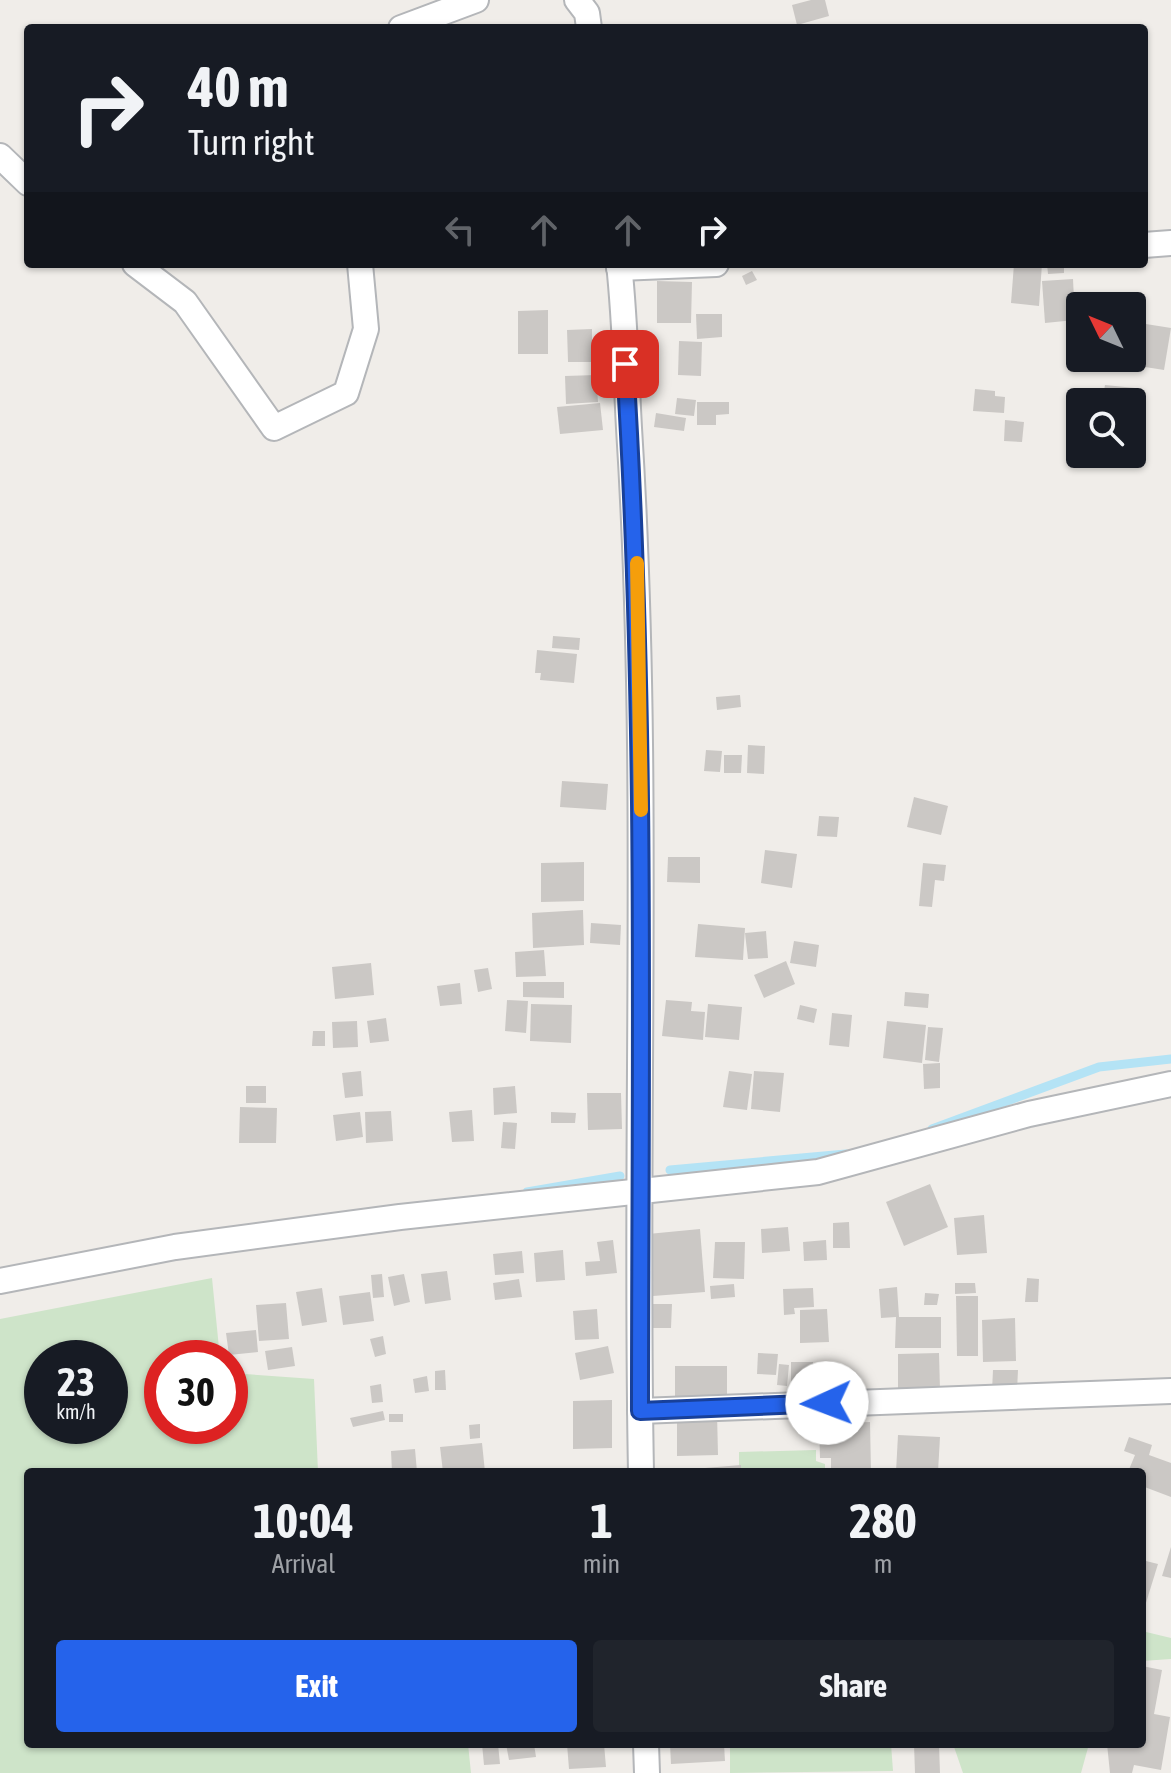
<!DOCTYPE html>
<style>
body{margin:0;font-family:"Asap Condensed",sans-serif;background:#20242c;color:#f1f3f6;height:100vh;display:flex;flex-direction:column;font-size:30px;white-space:nowrap}
*{box-sizing:border-box;margin:0}
p{font-size:26px;color:#9ea1a6}
.icon{flex:none;width:44px;height:44px;fill:none;stroke:currentColor;stroke-width:2;stroke-linecap:round;stroke-linejoin:round}
.map{position:relative;flex:1;overflow:hidden}
.side{position:absolute;left:24px;top:1468px;width:1122px;height:280px;display:flex;flex-direction:column;background:#171b24;border-radius:8px;box-shadow:0 2px 6px #0004}
.side>*{flex:none}
.hud{position:absolute;left:24px;top:24px;width:1124px;height:244px;border-radius:8px;box-shadow:0 2px 6px #0004;background:#171b24;color:#f1f3f6;overflow:hidden}
.needle{width:52px;rotate:313deg}
.fabs{position:absolute;left:1066px;top:292px;display:grid;gap:16px}
.fabs a{display:grid;place-items:center;width:80px;height:80px;border-radius:8px;background:#171b24;box-shadow:0 2px 6px #0004;font-size:40px}
.speed{position:absolute;left:24px;top:1340px;display:flex;gap:16px;font-size:40px;font-weight:700;text-align:center}
.speed>*{display:grid;place-content:center;width:104px;height:104px;border-radius:50%;background:#171b24;box-shadow:0 2px 6px #0004;line-height:1}
.speed small{font-size:20px;font-weight:400}
.speed .limit{border:12px solid #d22;background:#fff;color:#111}
.pin{position:absolute;display:grid;place-items:center;width:68px;height:68px;color:#fff;margin:-34px;border-radius:16px;box-shadow:0 4px 12px #0006}
.me{position:absolute;width:88px;margin:-44px;rotate:268deg;stroke-linejoin:round;filter:drop-shadow(0 0 6px #0008)}
.turn{display:flex;align-items:center;gap:28px;height:168px;padding:0 32px;font-size:36px}
.turn .icon{width:104px;height:104px;stroke-width:2.5}
.turn b{display:block;font-size:56px;line-height:68px}
.lanes{display:flex;align-items:center;height:76px;padding:0 32px;background:#0003;justify-content:center;gap:40px;direction:ltr}
.lanes .off{opacity:.35}
.eta{display:flex;justify-content:space-evenly;align-items:center;height:136px;text-align:center}
.eta b{font-size:48px;font-weight:700;line-height:56px}
.action{display:flex;gap:16px;margin-top:auto;padding:16px 32px}
.action a{flex:1;height:92px;border-radius:8px;background:#2563eb;color:#fff;font-size:32px;font-weight:700;line-height:92px;text-align:center}
.action a+a{background:#20242c;color:#f1f3f6}
.map>svg:first-child{display:block}
.green{fill:#cee4c9;fill-rule:evenodd}
.lines{fill:none;stroke-linecap:round;stroke-linejoin:round}
.stream{stroke:#b4e3f5;stroke-width:9}
.building{fill:#cbc8c5}
.street-casing{stroke:#b4b6b9;stroke-width:28}
.street{stroke:#fff;stroke-width:24}
.route-casing{stroke:#184099;stroke-width:20}
.route{stroke:#2563eb;stroke-width:14}
.slow{stroke:#f59e0b;stroke-width:14}
</style>
<div class="map">
<svg width="1171" height="1773" viewBox="0 0 1171 1773">
<rect width="100%" height="100%" fill="#f0ede9"/>
<g class="green">
<path d="M212,1278L220,1358H162V1426H230V1373L314,1379L318,1472H28V1744H468L471,1773H0V1319ZM42,1358H110V1426H42Z"/>
<path d="M816,1450V1461L825,1464V1472H739V1452Z"/>
<path d="M1142,1631L1171,1638V1659L1142,1661Z"/>
<path d="M730,1744H891L893,1771L730,1773Z"/>
<path d="M953,1744H1089L1081,1773H963Z"/>
</g>
<g class="lines">
<g class="stream">
<path d="M932,1129L1099,1067L1171,1059"/>
<path d="M670,1170L846,1154"/>
<path d="M527,1192L620,1176"/>
</g>
</g>
<g class="building">
<path d="M811,0H825L829,16L797,25L792,5Z"/>
<path d="M1014,264H1042L1039,306L1011,303Z"/>
<path d="M1047,264H1064V273L1048,274Z"/>
<path d="M752,271L757,280L746,285L742,276Z"/>
<path d="M1073,279L1075,320L1045,323L1042,281Z"/>
<path d="M657,281L692,282L691,323H657Z"/>
<path d="M548,310V354H518V311Z"/>
<path d="M696,314H722V337L697,339Z"/>
<path d="M1146,324L1171,328L1164,370L1139,366Z"/>
<path d="M592,329V362H568L567,330Z"/>
<path d="M679,341L702,342L701,376L678,375Z"/>
<path d="M596,375L598,402L566,404L565,376Z"/>
<path d="M1105,385L1135,388L1134,402H1102Z"/>
<path d="M975,389L995,391V396L1005,397L1004,413L973,411Z"/>
<path d="M677,398L696,400L694,416L675,414Z"/>
<path d="M697,402H729V414L716,415V425H697Z"/>
<path d="M600,403L603,430L560,434L557,407Z"/>
<path d="M656,413L686,418L684,431L654,427Z"/>
<path d="M1005,420L1024,422L1022,442L1004,441Z"/>
<path d="M553,636L580,638L579,650L552,648Z"/>
<path d="M537,650L577,654L574,683L540,680L541,673H535Z"/>
<path d="M740,695L741,707L717,710L716,697Z"/>
<path d="M748,745L765,746L764,774L747,773Z"/>
<path d="M706,750L722,751L720,772L704,771Z"/>
<path d="M724,755H742L741,773H724Z"/>
<path d="M562,781L608,784L606,810L560,807Z"/>
<path d="M914,797L948,806L941,835L907,827Z"/>
<path d="M819,816L839,817L837,837L817,836Z"/>
<path d="M765,850L797,854L792,888L761,883Z"/>
<path d="M668,857H700V883L667,882Z"/>
<path d="M584,862V901L541,902V863Z"/>
<path d="M923,863L946,865L944,881L935,880L932,907L919,906Z"/>
<path d="M583,910L584,945L533,948L532,913Z"/>
<path d="M591,923L621,925L620,945L590,943Z"/>
<path d="M698,924L745,928L743,960L695,957Z"/>
<path d="M766,931L768,958L748,959L745,933Z"/>
<path d="M794,941L819,945L816,967L790,963Z"/>
<path d="M544,950L546,976L516,977L515,952Z"/>
<path d="M786,961L795,984L764,998L754,975Z"/>
<path d="M371,963L374,995L335,999L332,967Z"/>
<path d="M488,968L492,989L478,992L474,970Z"/>
<path d="M523,982H564V998L523,997Z"/>
<path d="M460,983L462,1004L440,1006L437,986Z"/>
<path d="M905,992L929,994L928,1008L904,1006Z"/>
<path d="M507,1000L528,1001L526,1033L505,1031Z"/>
<path d="M666,1000L692,1002L691,1011L705,1012L703,1040L662,1036Z"/>
<path d="M531,1004L572,1005L571,1043L530,1041Z"/>
<path d="M708,1004L742,1007L739,1040L705,1037Z"/>
<path d="M800,1005L817,1009L814,1023L797,1019Z"/>
<path d="M832,1013L852,1015L849,1047L829,1045Z"/>
<path d="M386,1018L389,1041L370,1043L367,1021Z"/>
<path d="M357,1021L358,1047L333,1048L332,1022Z"/>
<path d="M887,1021L926,1025L922,1063L883,1058Z"/>
<path d="M928,1027L943,1028L939,1062L925,1060Z"/>
<path d="M313,1031H325V1046H312Z"/>
<path d="M940,1063V1088L924,1089L923,1064Z"/>
<path d="M361,1071L363,1096L345,1098L342,1073Z"/>
<path d="M729,1071L752,1074L747,1110L723,1107Z"/>
<path d="M754,1071L784,1073L780,1112L751,1109Z"/>
<rect x="246" y="1086" width="20" height="17"/>
<path d="M515,1086L517,1113L494,1115L493,1088Z"/>
<path d="M587,1093H621L622,1129L588,1130Z"/>
<path d="M240,1107L277,1108L276,1143H239Z"/>
<path d="M472,1110L474,1141L452,1142L449,1112Z"/>
<path d="M391,1111L393,1141L366,1143L365,1112Z"/>
<path d="M360,1112L363,1137L336,1141L333,1115Z"/>
<path d="M551,1112L576,1113L575,1123H551Z"/>
<path d="M503,1122L517,1123L515,1149L501,1148Z"/>
<path d="M930,1184L948,1227L904,1246L886,1202Z"/>
<path d="M984,1215L987,1253L957,1255L954,1218Z"/>
<path d="M849,1222L850,1248H833V1223Z"/>
<path d="M788,1227L790,1251L762,1253L761,1229Z"/>
<path d="M700,1229L705,1292L653,1296L648,1234Z"/>
<path d="M613,1240L617,1273L586,1276L585,1262L600,1261L597,1242Z"/>
<path d="M826,1240L827,1260L804,1261L803,1242Z"/>
<path d="M715,1242H745L744,1279L713,1278Z"/>
<path d="M563,1250L565,1280L536,1282L534,1253Z"/>
<path d="M522,1251L524,1273L495,1275L493,1254Z"/>
<path d="M447,1271L451,1300L425,1304L421,1274Z"/>
<path d="M382,1274L384,1297L373,1298L371,1275Z"/>
<path d="M404,1274L410,1302L394,1306L388,1277Z"/>
<path d="M1027,1278L1039,1279L1038,1302H1025Z"/>
<path d="M519,1279L522,1297L495,1300L493,1283Z"/>
<path d="M955,1283H975L976,1293L955,1294Z"/>
<path d="M734,1284L735,1297L711,1299L710,1286Z"/>
<path d="M897,1287L899,1317H941V1348H895L896,1317L881,1318L879,1289Z"/>
<path d="M322,1288L327,1322L302,1326L296,1292Z"/>
<path d="M813,1288L814,1307L794,1308L795,1314L784,1315L783,1289Z"/>
<path d="M370,1292L374,1321L343,1325L339,1296Z"/>
<path d="M925,1293L939,1294L937,1305H924Z"/>
<path d="M956,1296H978V1356H957Z"/>
<path d="M286,1303L289,1339L259,1341L256,1305Z"/>
<path d="M651,1304H672L671,1328H650Z"/>
<path d="M597,1309L599,1339L575,1340L573,1311Z"/>
<path d="M827,1309L829,1342L800,1343V1310Z"/>
<path d="M1015,1318L1016,1361L983,1362L982,1320Z"/>
<path d="M256,1330L258,1352L229,1355L226,1333Z"/>
<path d="M383,1336L386,1354L375,1357L370,1339Z"/>
<path d="M608,1346L614,1373L580,1380L575,1353Z"/>
<path d="M292,1347L295,1366L268,1370L265,1351Z"/>
<path d="M758,1353L778,1354L776,1375L757,1374Z"/>
<path d="M939,1353L940,1390L898,1391V1354Z"/>
<rect x="791" y="1362" width="22" height="33"/>
<path d="M779,1364L789,1365L787,1386L777,1385Z"/>
<rect x="675" y="1366" width="52" height="36"/>
<path d="M445,1370L446,1390H435V1371Z"/>
<path d="M993,1370H1018L1017,1391H992Z"/>
<path d="M427,1376L429,1391L415,1393L413,1379Z"/>
<path d="M381,1384L383,1402L372,1403L370,1386Z"/>
<path d="M162,1388V1411H147L146,1389Z"/>
<path d="M612,1400V1448L573,1449V1401Z"/>
<path d="M383,1411L385,1420L353,1427L350,1418Z"/>
<path d="M717,1413L718,1455L677,1456V1414Z"/>
<rect x="389" y="1414" width="14" height="8"/>
<path d="M870,1422L871,1472H831V1458H820L819,1424Z"/>
<path d="M480,1424V1438L470,1439L469,1425Z"/>
<path d="M898,1435L940,1437L938,1472H896Z"/>
<path d="M1129,1437L1152,1445L1149,1455L1171,1463V1497L1142,1486V1472H1128L1135,1455L1124,1451Z"/>
<path d="M482,1443L485,1472H443L440,1447Z"/>
<path d="M415,1449L417,1472H392L391,1451Z"/>
<path d="M741,1465V1472H681V1470Z"/>
<path d="M1171,1547V1578L1162,1576Z"/>
<path d="M1142,1560L1158,1564L1145,1606L1142,1605Z"/>
<path d="M1142,1666L1162,1670L1154,1714L1170,1717L1161,1770L1134,1765L1132,1773H1110L1107,1744H1142Z"/>
<path d="M482,1744H498L500,1764L484,1765Z"/>
<path d="M506,1744H534L536,1757L509,1760Z"/>
<path d="M567,1744H604L606,1767L569,1769Z"/>
<path d="M670,1744H724L725,1761L671,1764Z"/>
<path d="M914,1744H939L940,1773H915Z"/>
</g>
<g class="lines">
<defs>
<g id="street">
<path d="M577,0L587,13L589,28"/>
<path d="M401,28L476,0"/>
<path d="M0,156L28,183"/>
<path d="M1144,245L1171,243"/>
<path d="M135,264L185,302L274,428L346,393L366,329L360,264"/>
<path d="M619,264C625,318 626,373 629,428C651,775 634,1124 641,1472"/>
<path d="M619,268L716,264"/>
<path d="M0,1281L175,1247L400,1217L818,1172L1029,1114L1171,1084"/>
<path d="M640,1411L1171,1391"/>
<path d="M646,1744L647,1773"/>
</g>
</defs>
<use href="#street" class="street-casing"/>
<use href="#street" class="street"/>
</g>
<g class="lines">
<defs>
<path id="route" d="M625,364C647,713 640,1062 640,1411L827,1403"/>
</defs>
<use href="#route" class="route-casing"/>
<use href="#route" class="route"/>
<path class="slow" d="M637,563L641,810"/>
</g>
</svg>
<div class="fabs">
<a><svg class="needle" viewBox="-14 -14 28 28"><path d="M0-13l5 13h-10z" fill="#e53935"/><path d="M0 13l5-13h-10z" fill="#9ea1a6"/></svg></a>
<a><svg class="icon" aria-label="search" viewBox="0 0 24 24"><circle cx="10" cy="10" r="6"/><path d="M15 15l6 6"/></svg></a>
</div>
<div class="speed"><div>23<small>km/h</small></div><div class="limit">30</div></div>
<div class="pin" style="left:625px;top:364px;background:#d93025"><svg class="icon" aria-label="arrive" viewBox="0 0 24 24"><path d="M6 21V4h12l-3 4 3 4H6"/></svg></div>
<svg class="me" style="left:827px;top:1403px" viewBox="-20 -20 40 40"><circle r="19" fill="#fff"/><path d="M0-13L10 11 0 6-10 11z" fill="#2563eb"/></svg>
<div class="hud">
<div class="turn"><svg class="icon" aria-label="right" viewBox="0 0 24 24"><path d="M7 20v-9h11M14 6l5 5-5 5"/></svg><div><b>40 m</b>Turn right</div></div>
<div class="lanes"><svg class="icon off" aria-label="left" viewBox="0 0 24 24"><path d="M17 20v-9H6M10 6l-5 5 5 5"/></svg><svg class="icon off" aria-label="ahead" viewBox="0 0 24 24"><path d="M12 20V5M6 11l6-6 6 6"/></svg><svg class="icon off" aria-label="ahead" viewBox="0 0 24 24"><path d="M12 20V5M6 11l6-6 6 6"/></svg><svg class="icon" aria-label="right" viewBox="0 0 24 24"><path d="M7 20v-9h11M14 6l5 5-5 5"/></svg></div>
</div>
<section class="side">
<div class="eta">
<div><b>10:04</b><p>Arrival</p></div>
<div><b>1</b><p>min</p></div>
<div><b>280</b><p>m</p></div>
</div>
<div class="action"><a>Exit</a><a>Share</a></div>
</section>
</div>
